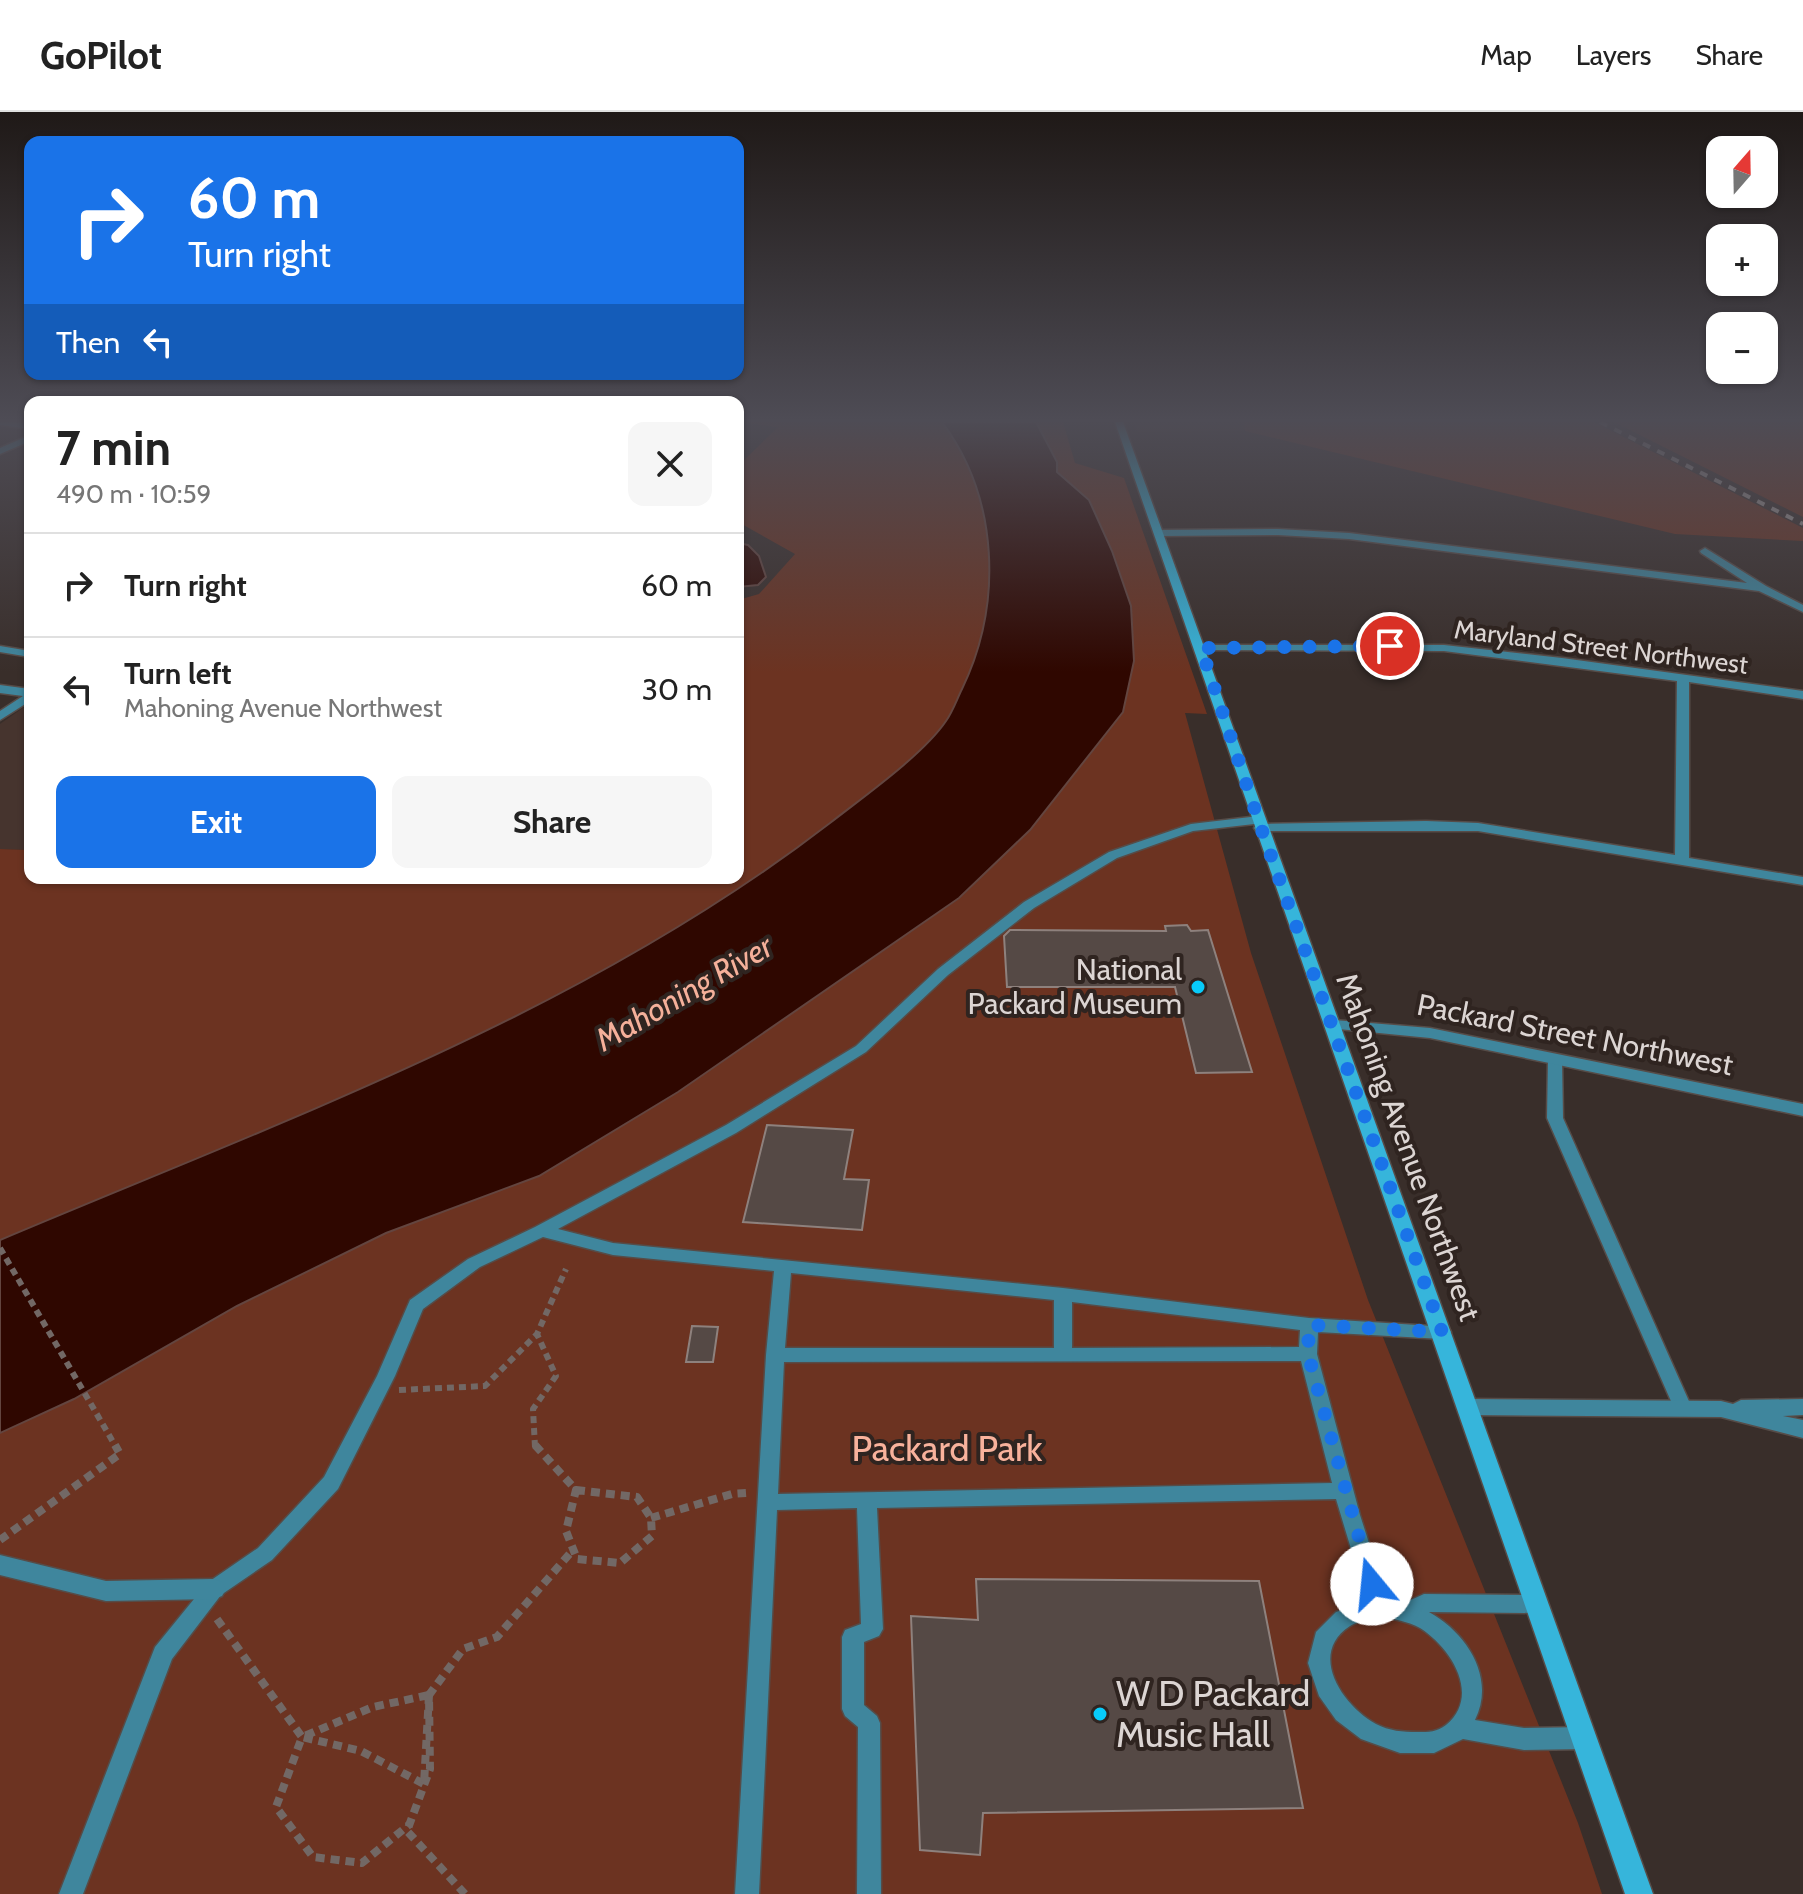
<!DOCTYPE html>
<meta charset="utf-8">
<style>
body{margin:0;font-family:Cabin,sans-serif;background:#f6f6f6;color:#222;height:100vh;display:flex;flex-direction:column;font-size:30px;white-space:nowrap}
*{box-sizing:border-box;margin:0}
p{font-size:26px;color:#767676}
.icon{flex:none;width:44px;height:44px;fill:none;stroke:currentColor;stroke-width:2;stroke-linecap:round;stroke-linejoin:round}
.map{position:relative;flex:1;overflow:hidden}
.side{position:absolute;left:24px;top:284px;width:720px;height:488px;display:flex;flex-direction:column;background:#fff;border-radius:16px;box-shadow:0 2px 6px #0004}
.side>*{flex:none}
.hud{position:absolute;left:24px;top:24px;width:720px;height:244px;border-radius:16px;box-shadow:0 2px 6px #0004;background:#1a73e8;color:#fff;overflow:hidden}
.needle{width:52px;rotate:20deg}
.tools{position:absolute;left:1706px;top:24px;display:grid;gap:16px}
.tools a{display:grid;place-items:center;width:72px;height:72px;border-radius:16px;background:#fff;box-shadow:0 2px 6px #0004;font-size:40px}
.pin{position:absolute;display:grid;place-items:center;width:68px;height:68px;color:#fff;margin:-34px;border:4px solid #fff;border-radius:50%;box-shadow:0 2px 8px #0007}
.me{position:absolute;width:88px;margin:-44px;rotate:343deg;stroke-linejoin:round;filter:drop-shadow(0 0 6px #0008)}
.turn{display:flex;align-items:center;gap:28px;height:168px;padding:0 32px;font-size:36px}
.turn .icon{width:104px;height:104px;stroke-width:2.5}
.turn b{display:block;font-size:56px;line-height:68px}
.then{display:flex;align-items:center;height:76px;padding:0 32px;background:#0003;gap:16px;font-size:30px}
.round{display:grid;place-items:center;flex:none;width:84px;height:84px;border-radius:16px;background:#f6f6f6}
.headline{display:flex;align-items:center;justify-content:space-between;height:136px;padding:0 32px}
h1{font-size:48px;font-weight:800;line-height:60px}
.cta{display:flex;gap:16px;margin-top:auto;padding:16px 32px}
.cta a{flex:1;height:92px;border-radius:16px;background:#1a73e8;color:#fff;font-size:32px;font-weight:800;line-height:92px;text-align:center}
.cta a+a{background:#f6f6f6;color:#222}
ul{padding:0;list-style:none}
li{display:flex;align-items:center;gap:24px;height:104px;padding:0 32px;border-top:2px solid #e0e0e0}
li div{flex:1}
li b{display:block;font-size:30px}
li em{font-style:normal}
header{display:flex;align-items:center;gap:48px;box-sizing:border-box;height:112px;padding:0 40px;background:#fff;border-bottom:2px solid #e0e0e0}
header strong{font-size:38px}
nav{display:flex;gap:44px;margin-inline-start:auto;font-size:28px}
.map>svg:first-child{display:block}
.built{fill:#46342e}
.green{fill:#6c3321}
.water{fill:#2f0700;stroke:#63453f;stroke-width:2}
.building{fill:#554945;stroke:#8e817d;stroke-width:2}
.lines{fill:none;stroke-linecap:round;stroke-linejoin:round}
.service-casing{stroke:#564c48;stroke-width:3}
.minor-casing{stroke:#564c48;stroke-width:3}
.secondary-casing{stroke:#564c48;stroke-width:3}
.path-far1{stroke:#726865;stroke-width:6;stroke-dasharray:7 5;stroke-linecap:butt}
.path{stroke:#726865;stroke-width:8;stroke-dasharray:9 6;stroke-linecap:butt}
.service{fill:#3f869d;fill-rule:evenodd}
.minor{fill:#3f869d;fill-rule:evenodd}
.secondary{fill:#36b5db;fill-rule:evenodd}
.rail{stroke:#a19996;stroke-width:4;stroke-dasharray:8 8;stroke-linecap:butt}
.route{stroke:#1a73e8;stroke-width:14;stroke-dasharray:0 25.2}
.poi-dot{fill:#08cbfa;stroke:#2f2420;stroke-width:3}
.labels{text-anchor:middle;stroke-width:8;stroke-linejoin:round;paint-order:stroke}
.far-street-label{font-size:26px;fill:#dcd5d3;stroke:#2f2420}
.poi-label{font-size:30px;fill:#dcd5d3;stroke:#2f2420;text-anchor:end}
.street-label{font-size:30px;fill:#dcd5d3;stroke:#2f2420}
.water-label{font-size:32px;font-style:italic;fill:#f5b09a;stroke:#2f2420}
.near-park-label{font-size:36px;fill:#f8b29c;stroke:#2f2420}
.near-poi-label{font-size:36px;fill:#dcd5d3;stroke:#2f2420;text-anchor:start}
</style>
<header>
<strong>GoPilot</strong>
<nav><a>Map</a><a>Layers</a><a>Share</a></nav>
</header>
<div class="map">
<svg width="1803" height="1782" viewBox="0 0 1803 1782">
<rect width="100%" height="100%" fill="#392e2a"/>
<g class="built">
<path d="M1134,310H1244L1245,319L1137,320Z"/>
<path d="M30,591V738L0,737V612Z"/>
</g>
<g class="green">
<path d="M739,310H942C999,386 1003,492 962,577C957,587 953,599 946,609C923,643 863,685 830,711C584,901 284,1008 0,1128V737L30,738V766H738V488L759,482L795,442L738,410V354L778,315Z"/>
<path d="M1036,310H1063L1075,351L1124,366L1207,602L1185,601L1251,841L1368,1188L1578,1711L1602,1782H0V1321L74,1287L237,1194L386,1121L539,1064L678,980L960,786L1030,718L1123,601L1134,549L1131,494L1064,365L1057,360V350Z"/>
<path d="M1244,310H1594L1803,416V429L1675,422L1245,319Z"/>
<path d="M1614,310H1803V405Z"/>
</g>
<g class="water">
<path d="M942,310H1036L1057,350V360L1089,388L1112,439L1131,494L1134,549L1123,600L1030,718L959,786L678,980L539,1064L386,1121L237,1194L74,1287L0,1321V1128C284,1008 584,901 830,711C863,685 923,643 946,609C953,599 957,587 962,577C1003,492 999,386 942,310Z"/>
<path d="M738,431L748,433L759,444L766,465L758,473L738,475Z"/>
</g>
<g class="building">
<path d="M1187,813L1191,819L1208,818L1252,960L1196,961L1175,875H1007L1004,824L1010,818L1166,819L1165,814Z"/>
<path d="M767,1013L853,1018L844,1067L869,1068L862,1118L743,1110Z"/>
<path d="M692,1214L718,1215L713,1250H686Z"/>
<path d="M976,1467L1259,1469L1303,1696L983,1701L980,1743L920,1738L911,1504L978,1508Z"/>
</g>
<g class="lines">
<defs>
<g id="service">
<path d="M0,534L30,539V545L0,540Z"/>
<path d="M1259,704L1263,705V711L1193,719L1117,746L1034,796L948,863L866,940L736,1021L558,1117L613,1131L1063,1176L1309,1206L1448,1215L1451,1220L1448,1225L1442,1227L1318,1220L1317,1242L1360,1403L1387,1487L1404,1491L1424,1482L1538,1483L1545,1486L1548,1492L1545,1498L1538,1501L1429,1500C1467,1521 1496,1566 1475,1608L1524,1616L1585,1615L1593,1619L1596,1626L1593,1633L1585,1637L1524,1638L1463,1627L1434,1641H1400L1361,1627L1336,1608L1319,1584L1308,1551L1316,1520L1336,1500L1367,1490L1336,1387L877,1396L883,1517L879,1524L864,1530V1593L877,1604L880,1611L881,1782H857L858,1615L845,1604L842,1597V1525L845,1518L861,1512L857,1396L777,1398L759,1782H735L766,1243L774,1159L613,1143L543,1125L480,1155L423,1197L395,1264L338,1377L272,1448L221,1483L172,1547L83,1782H59L155,1535L207,1471L258,1436L324,1365L377,1264L410,1188L468,1147L535,1115L726,1013L856,934L938,857L1024,790L1109,740L1191,712ZM791,1161L1054,1188V1236H785ZM1072,1190L1300,1218L1299,1235L1072,1236ZM1301,1249L1332,1371L778,1382L784,1250ZM1379,1504C1393,1507 1407,1509 1420,1516C1450,1535 1482,1583 1446,1613C1437,1620 1429,1620 1417,1620C1403,1620 1389,1619 1376,1612C1343,1594 1307,1542 1350,1514C1358,1509 1370,1507 1379,1504Z"/>
<path d="M1555,943L1562,947L1563,1006L1692,1296L1690,1301L1683,1303L1676,1301L1674,1296L1547,1006L1548,947Z"/>
</g>
<g id="minor">
<path d="M0,310L30,311V317L0,313Z"/>
<path d="M30,323V329L0,342V336Z"/>
<path d="M1278,417L1349,421L1747,471L1701,441L1700,439L1705,436L1766,474L1803,493V500L1759,479L1349,427L1278,423L1160,424L1155,421L1160,418Z"/>
<path d="M1201,533H1444L1562,546L1803,579V587L1689,570V746L1803,765V773L1478,719H1256L1254,716L1256,713L1261,712L1426,709L1478,711L1675,743L1677,569L1444,539L1197,538L1195,536Z"/>
<path d="M0,573L30,577V589L0,608V599L23,584L0,581Z"/>
<path d="M1334,908L1430,916L1803,992V1004L1430,926L1328,916L1326,913L1328,910Z"/>
<path d="M1469,1287L1721,1289L1733,1292L1741,1288L1803,1287V1303L1783,1304L1803,1308V1326L1721,1305L1469,1303L1461,1301L1458,1295L1461,1289Z"/>
<path d="M0,1443L106,1469L214,1467L222,1470L226,1477L222,1484L214,1487L106,1489L0,1463Z"/>
</g>
<path id="secondary" d="M1115,310H1123L1653,1782H1625Z"/>
</defs>
<use href="#service" class="service-casing"/>
<use href="#minor" class="minor-casing"/>
<use href="#secondary" class="secondary-casing"/>
<g class="path-far1">
<path d="M0,1136L116,1335"/>
<path d="M399,1278L485,1274L537,1222L566,1157"/>
<path d="M535,1335L533,1297L556,1264L537,1222"/>
</g>
<g class="path">
<path d="M535,1333L576,1378"/>
<path d="M576,1378L637,1385L651,1406L652,1424L620,1451L577,1447L566,1419Z"/>
<path d="M651,1406L732,1382L746,1381"/>
<path d="M0,1428L120,1342L115,1333"/>
<path d="M217,1507L302,1625L276,1695L313,1745L362,1751L410,1712"/>
<path d="M429,1583L424,1672L361,1639L302,1625L373,1595Z"/>
<path d="M465,1782L407,1719L430,1657L429,1583L463,1537L497,1525L573,1438"/>
</g>
<use href="#service" class="service"/>
<use href="#minor" class="minor"/>
<use href="#secondary" class="secondary"/>
<path class="rail" d="M1600,310L1803,412"/>
</g>
<linearGradient id="sky" x2="0" y2="1"><stop stop-color="#1f1917"/><stop offset="0.55" stop-color="#4e4c55"/><stop offset="1" stop-color="#4e4c55" stop-opacity="0"/></linearGradient>
<rect width="1803" height="560" fill="url(#sky)"/>
<g class="lines">
<path class="route" d="M1372,1472L1308,1242L1309,1213L1442,1220L1261,716L1201,536L1390,534"/>
</g>
<g class="poi-dot">
<circle cx="1198" cy="875" r="8"/>
<circle cx="1100" cy="1602" r="8"/>
</g>
<g class="labels">
<g class="far-street-label">
<text transform="translate(1601 535) rotate(7)" y="9">Maryland Street Northwest</text>
</g>
<g class="poi-label">
<text x="1182" y="868">National<tspan x="1182" dy="34">Packard Museum</tspan></text>
</g>
<g class="street-label">
<text transform="translate(1575 923) rotate(11)" y="10">Packard Street Northwest</text>
<text transform="translate(1408 1035) rotate(70)" y="10">Mahoning Avenue Northwest</text>
</g>
<g class="water-label">
<text transform="translate(684 881) rotate(-30)" y="11">Mahoning River</text>
</g>
<g class="near-park-label">
<text x="947" y="1349">Packard Park</text>
</g>
<g class="near-poi-label">
<text x="1116" y="1594">W D Packard<tspan x="1116" dy="41">Music Hall</tspan></text>
</g>
</g>
</svg>
<div class="tools">
<a><svg class="needle" viewBox="-14 -14 28 28"><path d="M0-13l5 13h-10z" fill="#e53935"/><path d="M0 13l5-13h-10z" fill="#767676"/></svg></a>
<a>+</a>
<a>−</a>
</div>
<div class="pin" style="left:1390px;top:534px;background:#d93025"><svg class="icon" aria-label="arrive" viewBox="0 0 24 24"><path d="M6 21V4h12l-3 4 3 4H6"/></svg></div>
<svg class="me" style="left:1372px;top:1472px" viewBox="-20 -20 40 40"><circle r="19" fill="#fff"/><path d="M0-13L10 11 0 6-10 11z" fill="#1a73e8"/></svg>
<div class="hud">
<div class="turn"><svg class="icon" aria-label="right" viewBox="0 0 24 24"><path d="M7 20v-9h11M14 6l5 5-5 5"/></svg><div><b>60 m</b>Turn right</div></div>
<div class="then">Then<svg class="icon" aria-label="left" viewBox="0 0 24 24"><path d="M17 20v-9H6M10 6l-5 5 5 5"/></svg></div>
</div>
<section class="side">
<div class="headline"><div><h1>7 min</h1><p>490 m · 10:59</p></div><a class="round"><svg class="icon" aria-label="close" viewBox="0 0 24 24"><path d="M6 6l12 12M18 6L6 18"/></svg></a></div>
<ul>
<li><svg class="icon" aria-label="right" viewBox="0 0 24 24"><path d="M7 20v-9h11M14 6l5 5-5 5"/></svg><div><b>Turn right</b></div><em>60 m</em></li>
<li><svg class="icon" aria-label="left" viewBox="0 0 24 24"><path d="M17 20v-9H6M10 6l-5 5 5 5"/></svg><div><b>Turn left</b><p>Mahoning Avenue Northwest</p></div><em>30 m</em></li>
</ul>
<div class="cta"><a>Exit</a><a>Share</a></div>
</section>
</div>
